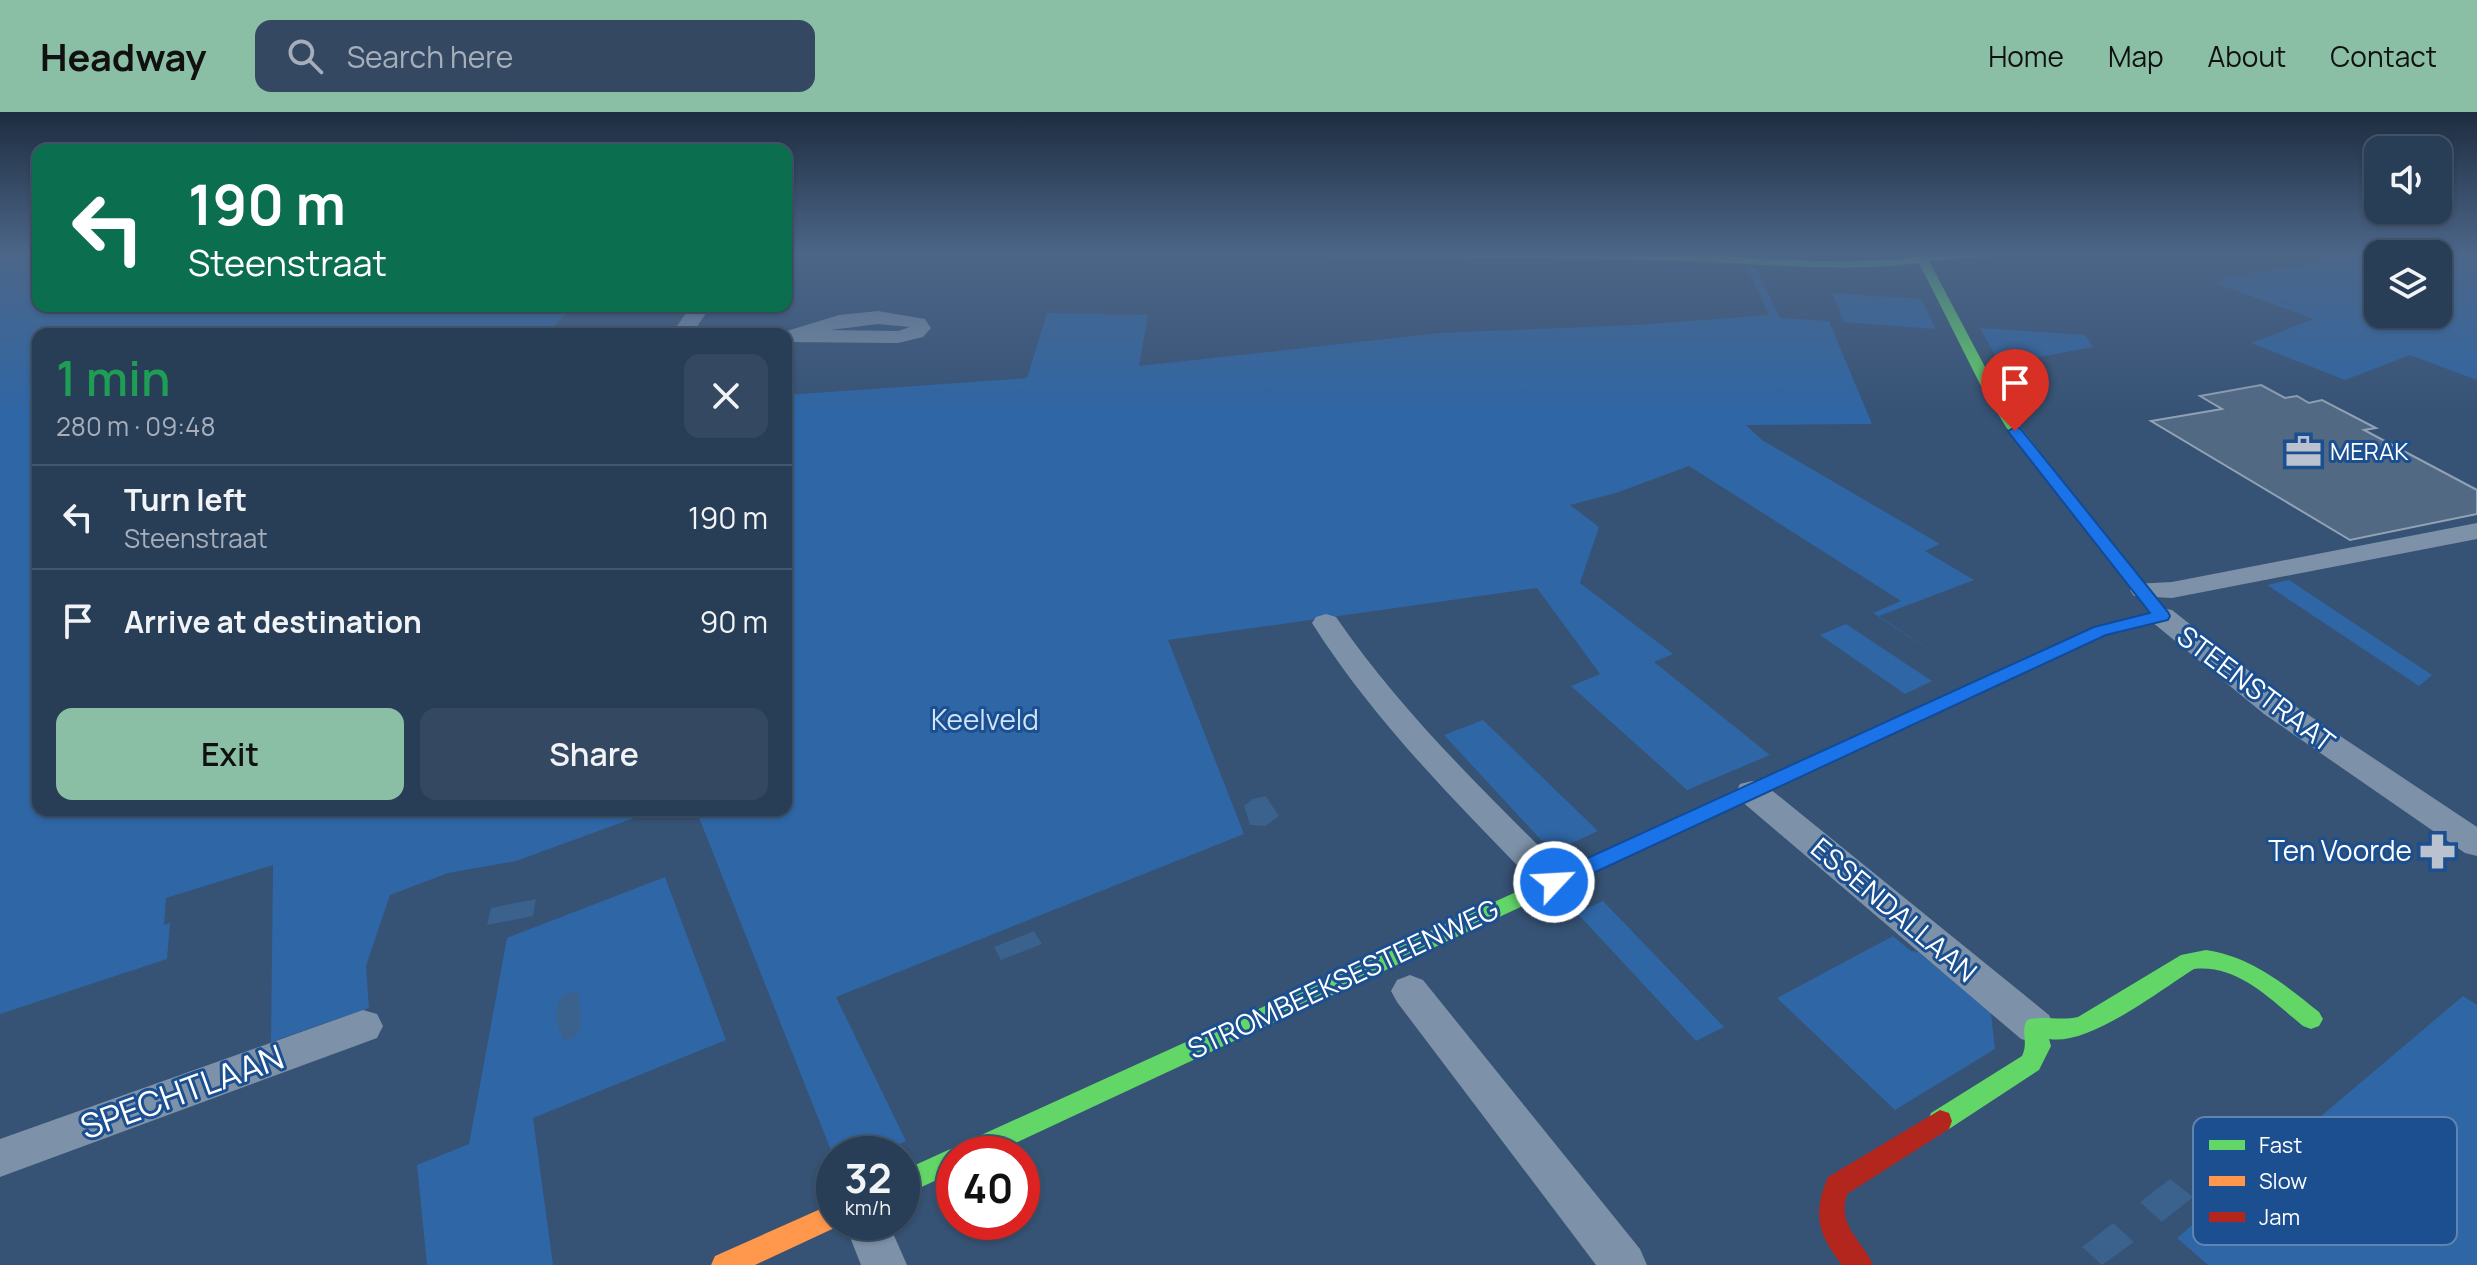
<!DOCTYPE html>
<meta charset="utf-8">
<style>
body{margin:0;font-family:Manrope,sans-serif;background:#344961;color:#f1f3f6;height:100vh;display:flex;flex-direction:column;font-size:30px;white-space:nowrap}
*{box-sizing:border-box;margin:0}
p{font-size:26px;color:#a5aeba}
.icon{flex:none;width:44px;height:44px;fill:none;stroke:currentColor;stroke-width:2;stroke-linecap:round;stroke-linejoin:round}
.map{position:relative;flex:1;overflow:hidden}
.drawer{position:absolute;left:32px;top:216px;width:760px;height:488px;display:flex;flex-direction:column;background:#283e57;border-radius:16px;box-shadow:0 2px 6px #0004,0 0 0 2px #44576d}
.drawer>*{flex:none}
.guide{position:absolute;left:32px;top:32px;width:760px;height:168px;border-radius:16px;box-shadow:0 2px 6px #0004,0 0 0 2px #44576d;background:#0b6e4f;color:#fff;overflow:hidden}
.fabs{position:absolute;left:2364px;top:24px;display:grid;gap:16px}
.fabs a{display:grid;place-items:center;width:88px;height:88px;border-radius:16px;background:#283e57;box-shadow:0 2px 6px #0004,0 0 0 2px #44576d;font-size:40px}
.speed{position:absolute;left:816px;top:1024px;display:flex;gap:16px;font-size:40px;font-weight:700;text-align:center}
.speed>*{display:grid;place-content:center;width:104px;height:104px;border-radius:50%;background:#283e57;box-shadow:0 2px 6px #0004,0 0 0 2px #44576d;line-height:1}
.speed small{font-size:20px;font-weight:400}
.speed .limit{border:12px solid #d22;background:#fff;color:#111}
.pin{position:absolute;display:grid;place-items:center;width:68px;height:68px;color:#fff;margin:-82px -34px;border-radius:50% 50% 50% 0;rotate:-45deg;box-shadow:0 0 8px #0007}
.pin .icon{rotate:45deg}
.me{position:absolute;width:88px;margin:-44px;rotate:65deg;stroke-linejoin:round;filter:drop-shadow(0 0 6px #0008)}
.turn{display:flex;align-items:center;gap:28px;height:168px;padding:0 24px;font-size:36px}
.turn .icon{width:104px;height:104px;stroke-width:2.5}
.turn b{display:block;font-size:56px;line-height:68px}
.round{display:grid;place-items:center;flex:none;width:84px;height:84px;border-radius:16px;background:#344961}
.head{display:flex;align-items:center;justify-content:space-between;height:136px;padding:0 24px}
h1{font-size:48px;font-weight:600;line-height:60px;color:#1e9e55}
.cta{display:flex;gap:16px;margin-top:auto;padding:16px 24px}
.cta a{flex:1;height:92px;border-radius:16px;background:#8abfa5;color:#111;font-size:32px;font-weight:600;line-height:92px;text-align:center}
.cta a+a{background:#344961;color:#f1f3f6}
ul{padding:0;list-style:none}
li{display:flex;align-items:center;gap:24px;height:104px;padding:0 24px;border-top:2px solid #44576d}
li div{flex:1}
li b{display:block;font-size:30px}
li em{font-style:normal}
header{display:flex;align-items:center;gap:48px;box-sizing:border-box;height:112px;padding:0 40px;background:#8abfa5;color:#111}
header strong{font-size:38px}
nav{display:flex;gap:44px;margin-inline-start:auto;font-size:28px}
.search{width:560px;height:72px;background:#344961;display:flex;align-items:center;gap:20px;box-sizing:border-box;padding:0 28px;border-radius:16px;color:#a5aeba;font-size:30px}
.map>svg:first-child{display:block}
.green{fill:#2f66a5;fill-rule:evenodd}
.water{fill:#3b618d}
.building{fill:#526984;stroke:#92a2b6;stroke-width:2}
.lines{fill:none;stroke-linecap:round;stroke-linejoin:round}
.street{fill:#7d92a8;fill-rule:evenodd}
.fast{fill:#63d668;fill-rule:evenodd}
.slow{fill:#ff974d;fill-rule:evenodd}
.jam{fill:#b3261e;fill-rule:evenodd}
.route{fill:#1a73e8;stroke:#114b97;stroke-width:2}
.labels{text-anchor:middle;stroke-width:6;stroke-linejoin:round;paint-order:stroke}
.far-poi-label{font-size:24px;fill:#fff;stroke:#1b4f8f;text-anchor:start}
.street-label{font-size:28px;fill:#fff;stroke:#1b4f8f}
.park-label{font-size:28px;fill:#cfe3fa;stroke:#1b4f8f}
.poi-label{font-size:28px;fill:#fff;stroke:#1b4f8f;text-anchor:end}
.near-street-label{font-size:34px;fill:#fff;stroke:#1b4f8f}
.key{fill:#1b4f8f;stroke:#5f84b1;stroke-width:2}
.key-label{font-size:22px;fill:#fff}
</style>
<header>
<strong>Headway</strong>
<div class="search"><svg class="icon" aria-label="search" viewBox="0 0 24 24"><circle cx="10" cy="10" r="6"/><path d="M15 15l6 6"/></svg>Search here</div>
<nav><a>Home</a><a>Map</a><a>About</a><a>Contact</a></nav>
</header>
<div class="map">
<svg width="2477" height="1153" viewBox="0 0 2477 1153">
<rect width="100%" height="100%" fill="#365274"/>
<g class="green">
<path d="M0,140H38V194H574L546,222H38V698H656L516,749L448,761L390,783L366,854L369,896L271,930L273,753L166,786L164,813L170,811L167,847L0,902Z"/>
<path d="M2304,140H2477V268L2410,243L2345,268L2251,231L2314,207L2215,171L2227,166L2328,149ZM2378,142H2438V202H2378Z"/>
<path d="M1747,155H1755L1780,206L1829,209L1872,312L1746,313L1762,328L1940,432L1925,439L1974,468L1879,504L1958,557L1873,501L1901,489L1689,354L1616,381L1570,393L1599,415L1580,471L1673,542L1654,550L1770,643L1687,678L1571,574L1600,562L1537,476L1168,528L1244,722L836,885L906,1029L879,1042H834V1046L696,698H786V283L1027,266L1047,201L1148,203L1139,254L1440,221L1635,213L1769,203Z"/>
<path d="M1832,181L1921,187L1936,217L1844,210Z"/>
<path d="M1980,216L2085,223L2093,235L2000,252Z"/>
<path d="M2289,468L2432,563L2419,574L2267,473Z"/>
<path d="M1846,512L1932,569L1905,582L1820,523Z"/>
<path d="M1483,608L1598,719L1570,732L1542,729L1444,623Z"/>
<path d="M665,765L726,928L533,1006L553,1153H427L417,1053L469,1032L507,826Z"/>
<path d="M1603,789L1724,915L1696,929L1577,801Z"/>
<path d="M1893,824L1911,839L1918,840L1991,901L1995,937L1895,998L1777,886Z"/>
<path d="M2463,884L2477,893V1153H2208L2177,1126Z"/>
</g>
<g class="water">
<path d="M1266,684L1279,704L1265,714L1250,713L1244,694L1253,687Z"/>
<path d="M536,787L533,804L487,813L491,796Z"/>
<path d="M1034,819L1042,832L1001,848L994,835Z"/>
<path d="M576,880L579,883L581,916L574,926L564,928C555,912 553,897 564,882Z"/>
<path d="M2170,1067L2193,1085L2162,1110L2140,1090Z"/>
<path d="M2113,1111L2134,1130L2102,1153L2082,1135Z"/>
</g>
<path class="building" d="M2261,273L2285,286L2297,284L2309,291L2322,288L2376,316L2364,318L2477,378V402L2350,428L2151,309L2222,297L2200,284Z"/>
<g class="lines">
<g class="street">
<path d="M691,194H711L698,213L707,222H684L677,214Z"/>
<path d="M878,199L925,207L931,216L923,225L898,231L786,230V222H777L839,203ZM878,212L910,215L898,219L830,218Z"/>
<path d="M2477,411V427L2172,486L2134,484L2130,478L2134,472L2172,470Z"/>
<path d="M2162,496L2172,498L2286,588L2477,715V744L2465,741L2264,602L2152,510L2148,504L2152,498Z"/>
<path d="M1326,502L1336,505C1402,601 1484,679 1566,761L1572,770L1566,779L1554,783L1542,779C1459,693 1376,612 1312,511L1316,505Z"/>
<path d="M1752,669L1764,672L2049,903L2055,915L2049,927L2035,931L2021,927L1740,688L1736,680L1740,672Z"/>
<path d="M1410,863L1423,868L1640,1137L1647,1153H1596L1397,890L1391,879L1397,868Z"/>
<path d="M363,898L377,902L383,914L377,926L0,1065V1027Z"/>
<path d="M844,1110H888L907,1153H861Z"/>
</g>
<g class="fast">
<path d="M1224,140L1694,143L1819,149L1891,148L1951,140H2012L2007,143L1929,149L1994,272L2019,313L2170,504L2168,508L2106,523L1993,575H1981L1978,571L1981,567L2094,515L2151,501L2006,315L1980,272L1919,151C1844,161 1769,152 1694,149C1539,145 1384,145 1230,143Z"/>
<path d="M1593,745L1600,748L1603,753L1600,758L992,1042H954V1060L902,1084V1059Z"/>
<path d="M2206,838C2252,845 2284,872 2319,900L2323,907L2319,914L2311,917L2303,914C2271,888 2238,852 2194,857C2159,879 2089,934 2049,927L2051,934L2039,958L1949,1017L1940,1020L1931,1017L1928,1009L1931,1001L2022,944C2029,929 2020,921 2027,908C2041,903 2060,909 2078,905L2181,843Z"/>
</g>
<g class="slow">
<path d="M1987,565L1996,571L1993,575L1600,758L1593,761L1586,758L1583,753L1586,748Z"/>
<path d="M834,1091V1110L843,1112L755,1153H711L715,1144Z"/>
</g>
<path class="jam" d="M1940,998L1949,1001L1952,1009L1949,1017L1847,1082C1837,1115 1861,1126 1873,1153H1842C1818,1122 1812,1102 1828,1065Z"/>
</g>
<linearGradient id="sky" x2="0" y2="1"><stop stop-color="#1e2d40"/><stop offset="0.47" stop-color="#4c6688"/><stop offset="1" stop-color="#4c6688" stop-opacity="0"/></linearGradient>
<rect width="2477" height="301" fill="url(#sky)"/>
<path class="route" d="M2015,315L2020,316L2168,500L2170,504L2168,508L2106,523L1561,776H1546L1543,770L1546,765L2094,515L2150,501L2010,322L2008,319Z"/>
<defs>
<symbol id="office-bare" viewBox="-9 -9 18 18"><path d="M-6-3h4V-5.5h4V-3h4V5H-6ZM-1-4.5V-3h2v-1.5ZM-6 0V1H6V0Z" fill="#b9c2ce" stroke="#1b4f8f" stroke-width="2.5" paint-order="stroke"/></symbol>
<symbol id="pharmacy-bare" viewBox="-9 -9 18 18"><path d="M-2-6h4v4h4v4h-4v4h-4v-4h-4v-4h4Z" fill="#b9c2ce" stroke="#1b4f8f" stroke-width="2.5" paint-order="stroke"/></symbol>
</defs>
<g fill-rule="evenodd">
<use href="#office-bare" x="2278" y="314" width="51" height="51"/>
<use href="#pharmacy-bare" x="2412" y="714" width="51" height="51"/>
</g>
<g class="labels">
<g class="far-poi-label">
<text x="2330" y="348">MERAK</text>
</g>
<g class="street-label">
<text transform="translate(2256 577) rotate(37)" y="10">STEENSTRAAT</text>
<text transform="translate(1894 798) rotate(40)" y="10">ESSENDALLAAN</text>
<text transform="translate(1343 867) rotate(-25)" y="10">STROMBEEKSESTEENWEG</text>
</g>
<g class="park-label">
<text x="985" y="618">Keelveld</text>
</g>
<g class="poi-label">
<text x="2412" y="749">Ten Voorde</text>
</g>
<g class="near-street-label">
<text transform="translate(182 980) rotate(-20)" y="12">SPECHTLAAN</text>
</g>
</g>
<rect x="2193" y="1005" width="264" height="128" rx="12" class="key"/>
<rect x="2209" y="1028" width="36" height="10" fill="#63d668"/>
<rect x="2209" y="1064" width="36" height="10" fill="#ff974d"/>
<rect x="2209" y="1100" width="36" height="10" fill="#b3261e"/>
<g class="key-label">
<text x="2259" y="1041">Fast</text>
<text x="2259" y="1077">Slow</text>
<text x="2259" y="1113">Jam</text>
</g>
</svg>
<div class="fabs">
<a><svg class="icon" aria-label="sound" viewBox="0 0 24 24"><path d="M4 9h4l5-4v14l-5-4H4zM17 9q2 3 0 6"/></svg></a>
<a><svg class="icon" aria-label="layers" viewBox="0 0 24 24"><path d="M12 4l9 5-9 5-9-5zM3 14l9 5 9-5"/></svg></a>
</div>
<div class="speed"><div>32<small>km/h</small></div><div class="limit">40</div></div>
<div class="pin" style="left:2015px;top:319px;background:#d93025"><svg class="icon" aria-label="arrive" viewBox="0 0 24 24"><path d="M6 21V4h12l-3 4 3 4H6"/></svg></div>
<svg class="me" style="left:1554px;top:770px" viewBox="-20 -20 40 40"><circle r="17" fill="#1a73e8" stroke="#fff" stroke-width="3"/><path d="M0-11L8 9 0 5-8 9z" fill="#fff"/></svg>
<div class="guide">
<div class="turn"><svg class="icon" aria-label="left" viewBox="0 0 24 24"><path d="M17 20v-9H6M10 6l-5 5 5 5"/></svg><div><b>190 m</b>Steenstraat</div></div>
</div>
<section class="drawer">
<div class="head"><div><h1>1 min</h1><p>280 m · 09:48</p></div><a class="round"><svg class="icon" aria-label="close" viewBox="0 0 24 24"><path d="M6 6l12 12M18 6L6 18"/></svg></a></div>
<ul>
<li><svg class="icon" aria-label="left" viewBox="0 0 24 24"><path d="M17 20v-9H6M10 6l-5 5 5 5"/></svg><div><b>Turn left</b><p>Steenstraat</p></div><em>190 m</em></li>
<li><svg class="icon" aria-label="arrive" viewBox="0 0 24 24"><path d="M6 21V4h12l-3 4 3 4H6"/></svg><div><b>Arrive at destination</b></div><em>90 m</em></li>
</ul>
<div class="cta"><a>Exit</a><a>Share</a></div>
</section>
</div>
